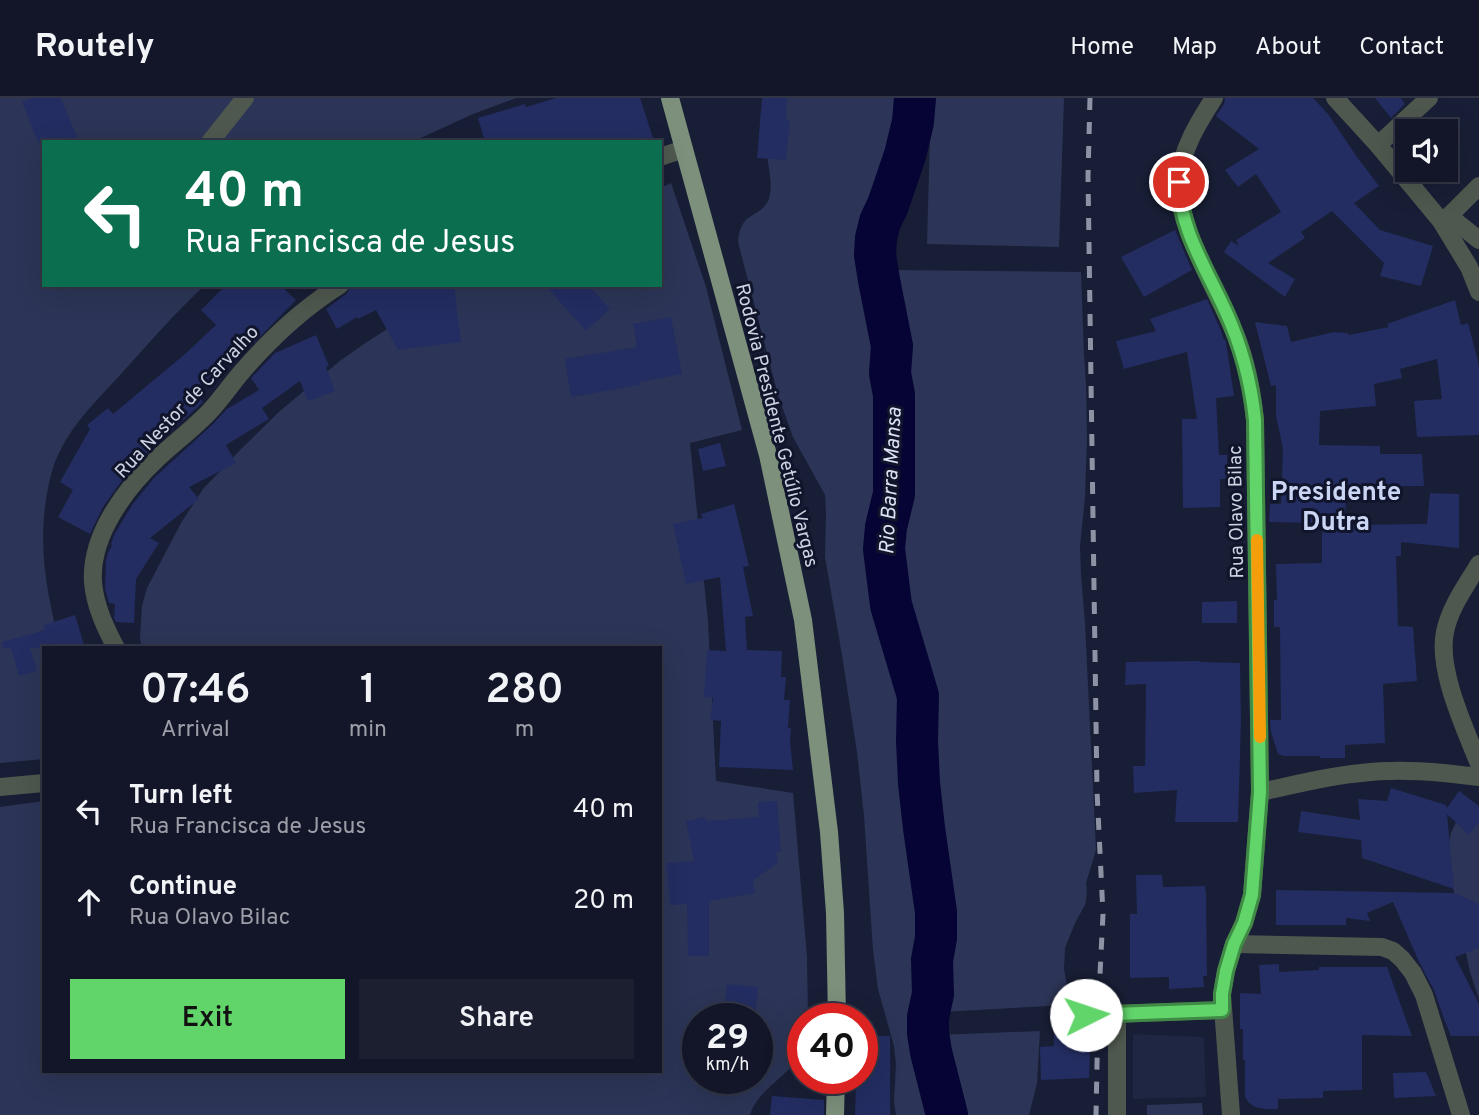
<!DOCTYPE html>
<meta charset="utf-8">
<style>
body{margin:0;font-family:Overpass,sans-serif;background:#1b1f30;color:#f1f3f6;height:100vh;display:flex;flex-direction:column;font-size:26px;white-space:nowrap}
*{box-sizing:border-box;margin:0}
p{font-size:23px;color:#9c9fa8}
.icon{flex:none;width:38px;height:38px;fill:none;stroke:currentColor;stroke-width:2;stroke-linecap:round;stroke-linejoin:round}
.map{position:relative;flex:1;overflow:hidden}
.panel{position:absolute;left:42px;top:548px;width:620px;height:427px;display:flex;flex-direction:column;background:#121628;border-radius:0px;box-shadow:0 7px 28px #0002,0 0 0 2px #313545}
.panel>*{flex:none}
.banner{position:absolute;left:42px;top:42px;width:620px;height:147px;border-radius:0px;box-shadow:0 7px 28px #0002,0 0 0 2px #313545;background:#0b6e4f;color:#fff;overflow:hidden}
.fabs{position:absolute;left:1395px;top:21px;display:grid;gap:14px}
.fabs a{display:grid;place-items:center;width:63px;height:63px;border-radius:0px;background:#121628;box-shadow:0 7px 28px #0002,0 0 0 2px #313545;font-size:35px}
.speed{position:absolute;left:682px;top:905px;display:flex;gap:14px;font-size:35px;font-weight:700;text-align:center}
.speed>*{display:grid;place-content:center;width:91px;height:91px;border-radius:50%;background:#121628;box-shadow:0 7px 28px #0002,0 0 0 2px #313545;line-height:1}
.speed small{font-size:18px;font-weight:400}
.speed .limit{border:10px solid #d22;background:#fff;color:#111}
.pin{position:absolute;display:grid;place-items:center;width:60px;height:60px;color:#fff;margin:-30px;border:4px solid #fff;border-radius:50%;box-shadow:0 2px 7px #0007}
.me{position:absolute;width:77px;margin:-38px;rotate:86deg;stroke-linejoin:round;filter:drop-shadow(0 0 5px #0008)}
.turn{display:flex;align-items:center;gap:24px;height:147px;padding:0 28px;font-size:32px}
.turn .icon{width:91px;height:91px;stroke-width:2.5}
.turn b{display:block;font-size:49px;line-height:60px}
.eta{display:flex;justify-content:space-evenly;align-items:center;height:119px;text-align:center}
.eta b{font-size:42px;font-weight:600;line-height:49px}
.primary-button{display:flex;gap:14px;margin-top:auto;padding:14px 28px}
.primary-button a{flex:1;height:80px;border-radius:0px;background:#61d46a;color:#111;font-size:28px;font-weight:600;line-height:80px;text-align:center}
.primary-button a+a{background:#1b1f30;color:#f1f3f6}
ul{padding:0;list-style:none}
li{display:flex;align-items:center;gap:21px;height:91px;padding:0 28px}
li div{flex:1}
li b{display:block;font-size:26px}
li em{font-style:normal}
header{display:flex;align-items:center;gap:42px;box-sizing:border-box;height:98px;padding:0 35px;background:#121628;border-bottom:2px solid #313545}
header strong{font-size:33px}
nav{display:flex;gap:38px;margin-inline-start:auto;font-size:24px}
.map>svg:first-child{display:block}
.built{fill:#1f2643}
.green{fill:#2c3557;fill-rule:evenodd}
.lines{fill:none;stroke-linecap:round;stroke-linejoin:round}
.river{stroke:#050434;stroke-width:42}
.building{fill:#232d61}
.minor{stroke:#4e584e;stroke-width:18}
.major{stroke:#7c907c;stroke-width:18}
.rail{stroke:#8d92a4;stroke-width:5;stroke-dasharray:12 12;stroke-linecap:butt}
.route-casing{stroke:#3f8a45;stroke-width:18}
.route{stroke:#61d46a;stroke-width:12}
.slow{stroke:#f59e0b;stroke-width:12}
.labels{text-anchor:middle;stroke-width:6;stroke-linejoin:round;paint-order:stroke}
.street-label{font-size:19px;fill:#ced3e2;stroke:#10152b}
.water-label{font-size:21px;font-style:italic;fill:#dce1f3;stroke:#10152b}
.district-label{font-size:26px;font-weight:bold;fill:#cbd5f4;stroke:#10152b}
</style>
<header>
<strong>Routely</strong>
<nav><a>Home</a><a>Map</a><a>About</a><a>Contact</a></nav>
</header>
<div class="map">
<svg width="1479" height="1017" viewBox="0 0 1479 1017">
<rect width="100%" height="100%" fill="#181e35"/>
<path class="built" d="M1133,936L1204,939L1206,999L1133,1001Z"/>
<g class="green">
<path d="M0,0H516L473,16L412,44H44V187H205C175,215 148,246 121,276C99,300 75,323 61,351C52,367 49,384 46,402C38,455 48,498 60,549L44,550V661L0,665Z"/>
<path d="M765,0H902L897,46L889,73L864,109L858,168L859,186L881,248L885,272L888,332L882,395L873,432L874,445L884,512L911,604L906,626L905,659L925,826L923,851L925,891L921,932L940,1017H896L894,1003L896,966L894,948L878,891L873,852L864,718L857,654L842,557L825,459L826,416L825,397L793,339L778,297L738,144C741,112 758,122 768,103C775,88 766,59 765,43C764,29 765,14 765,0Z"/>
<path d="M931,0H1064L1059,149L927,146Z"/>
<path d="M671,85L706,189L742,332L690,345L708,523L716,683L793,695L807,859L808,920H803C803,930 806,945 802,953C791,978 758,990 750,1017H0V709L44,703V973H660V550H142L140,540L142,508L147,490L181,425L203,391L241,351L280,313L341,262L364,246L455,187H660V90ZM698,920H758V980H698Z"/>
<path d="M889,172L1081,174L1084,257L1086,287L1087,341L1085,399L1080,449L1081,477L1085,525L1096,752L1086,785L1087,795L1085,807L1075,825L1065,850L1064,871L1067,887V907L941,914L947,881L949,839L933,663L931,603L925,558L899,470L895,447L906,402L899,241Z"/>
<path d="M1479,716V901L1470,874L1456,809L1448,750L1451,735L1456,724Z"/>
<path d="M1040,933L1037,985L1029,1017H955L936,937Z"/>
<path d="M1202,1005L1203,1017H1147V1007Z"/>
</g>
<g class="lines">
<path class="river" d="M915,0L913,24L905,57L888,107L880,124L876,140L875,157L879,182L892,248L890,275L894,297V396L886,429L884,451L891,507L918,598L917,643L919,685L924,730L936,814V840L932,862L933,896L928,919V935L931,954L947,1017"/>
</g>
<g class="building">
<path d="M32,0H61L79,44H38L22,4Z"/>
<path d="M556,0H640L653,40L642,44H485L478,20L525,6L526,9Z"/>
<path d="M762,0H787L786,22H790L786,62L757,60Z"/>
<path d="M1225,0H1313L1328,16L1357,59L1379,88L1354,105L1380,132L1433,148L1421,188L1380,178L1384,165L1332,113L1301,134L1305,140L1268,165L1295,181L1285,199L1224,154L1231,143L1239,148L1236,142L1281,114L1256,76L1238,89L1225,72L1259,51L1216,18L1224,6Z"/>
<path d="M1375,0H1401L1405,6L1391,20Z"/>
<path d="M1175,132L1192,172L1144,199L1121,159Z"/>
<path d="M226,187H280L296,202L238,261L234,256L194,294L203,304L150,352L125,378L103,409L90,436L58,419L73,392L60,384L90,331L87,327L108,310L113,316L185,256L216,227L201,212Z"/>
<path d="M354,187H454L461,244L398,252L376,212L358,221L357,219L337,231L326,211L346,196L351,189Z"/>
<path d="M545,187H588L610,211L586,233Z"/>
<path d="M1207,201L1221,233L1224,242L1225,241L1226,244L1234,298L1216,300L1219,357H1227V381H1220V409L1183,410L1182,321H1197L1187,254L1124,271L1116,243L1156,233L1150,221Z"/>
<path d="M1455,202L1461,227L1468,225L1479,267V337L1417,339L1414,303L1442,301L1437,261L1400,271L1402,280L1374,286L1376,308L1320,313L1319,347L1380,348V356H1422L1424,388H1381V390L1346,389L1345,427L1427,426L1430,395L1459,396V450L1401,444V458H1396L1398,528L1413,529L1417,583L1383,586L1385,645L1345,647V660H1320V658H1284L1278,656L1271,634L1270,622H1281L1280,529H1274V502H1277L1276,466L1322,465V425L1269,424L1270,406H1281L1283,351L1276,318V287L1271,288L1255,224L1287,228L1291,244L1334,234L1348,235L1349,237L1389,229L1387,226Z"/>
<path d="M671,219L682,276L639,284L640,287L571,299L565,261L637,249L633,226Z"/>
<path d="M316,237L329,268L326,269L335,293L308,303L300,283L262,310L269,321L226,347L236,365L189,389L199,401L150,440L159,445L136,481L134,525L116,524L114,520L115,506L109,505L105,491L106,463L108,455L112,447L111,446L114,437L132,407L154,380L212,327L227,311L259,292L251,280L275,255Z"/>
<path d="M720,345L726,368L703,373L698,351Z"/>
<path d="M734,406L749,468L743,469L753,518L745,519L747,552L782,553L781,579H786L784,602H790L788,630H791L790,644L793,672L719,669L721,623L710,622L713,600L704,599L707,552L726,553L720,479L686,486L673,426L703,420L701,416Z"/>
<path d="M1237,503V525H1202V504Z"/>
<path d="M75,517L85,550H30L37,573L19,578L11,550H3L2,544L45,532L44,527Z"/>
<path d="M1200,563V564L1240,565L1241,622L1238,724H1175L1177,692L1134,695L1133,668H1145L1146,586L1125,587L1126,564Z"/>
<path d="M1391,690L1446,707L1447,710L1459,693L1479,708V724L1469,737L1447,716L1454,791L1362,760L1361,742L1298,734L1301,713L1360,722L1358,701L1387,703Z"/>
<path d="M777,703L781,753L776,754L778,765L753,782L755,795L709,803V858H688L687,806L670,807L667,765L694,763L686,723L705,719L706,723L759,719L758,704Z"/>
<path d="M1136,777H1162L1163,789L1205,788L1206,795L1207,878H1203L1204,889L1169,891V879L1130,880V816H1137Z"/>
<path d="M1276,792L1454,795L1479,806V850L1455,859L1479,906V938H1451L1443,918L1434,892L1419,864L1393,804L1367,815L1370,823L1346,820V827H1276Z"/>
<path d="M1279,866V874L1319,872V869H1387L1412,938L1362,937V992L1323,993V1000L1278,1001V1011H1265L1255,1009L1249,1005L1245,999V962H1243V931H1240V895L1261,896L1259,867Z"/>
<path d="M727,886L758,889L755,920L724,916Z"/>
<path d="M1054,930H1091L1089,980L1041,982L1040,949L1054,948Z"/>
<path d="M867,938H890V1017H855L856,980H863V977H867Z"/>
<path d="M1426,974L1436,998L1394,1000L1393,975Z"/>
<path d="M772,998L824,1002V1017H770Z"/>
</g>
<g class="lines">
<g class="minor">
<path d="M1214,0C1198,25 1181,52 1179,83C1176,129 1219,194 1236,238C1247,265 1252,293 1255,322L1260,694L1252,797L1244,825L1234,846L1226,873L1222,896L1231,1017"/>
<path d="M1335,0L1378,47L1441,123L1469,169L1479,194"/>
<path d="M210,44L245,0"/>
<path d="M1378,47L1429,0"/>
<path d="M660,59L684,51"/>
<path d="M1449,118L1479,142"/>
<path d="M1441,123L1449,118L1479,88"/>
<path d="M1479,466C1466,488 1450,509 1445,534C1437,572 1465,630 1479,666"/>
<path d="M116,550C105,529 95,508 93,484C90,437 126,390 158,360C175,344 194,330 210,313C221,301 230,288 240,276C269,242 302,211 340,187"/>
<path d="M0,689L44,685"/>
<path d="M1260,694C1294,687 1327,678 1361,675C1400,670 1440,674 1479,679"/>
<path d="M1234,846L1382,849L1393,853L1402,861L1413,875L1424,897L1461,1017"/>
<path d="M1086,917L1222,912"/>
<path d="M1117,1017V915"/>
</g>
<g class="major">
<path d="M670,0L768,357L803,522L829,734L835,815L837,920"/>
<path d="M835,1017L836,980"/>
</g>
<path class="rail" d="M1090,0L1088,78L1097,693L1103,816L1098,916L1096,1017"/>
</g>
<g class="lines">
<defs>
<path id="route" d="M1086,917L1222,912V896L1226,873L1234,846L1244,825L1252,797L1260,694L1255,322C1251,284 1242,249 1226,214C1207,172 1179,130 1179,84"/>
</defs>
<use href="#route" class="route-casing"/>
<use href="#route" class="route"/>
<path class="slow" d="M1257,442L1260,639"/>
</g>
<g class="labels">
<g class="street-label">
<text transform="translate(186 303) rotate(-47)" y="7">Rua Nestor de Carvalho</text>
<text transform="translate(778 327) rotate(76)" y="7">Rodovia Presidente Getúlio Vargas</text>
<text transform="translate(1235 414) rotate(-91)" y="7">Rua Olavo Bilac</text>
</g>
<g class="water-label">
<text transform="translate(890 383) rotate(-87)" y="7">Rio Barra Mansa</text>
</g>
<g class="district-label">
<text x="1336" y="402">Presidente<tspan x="1336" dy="30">Dutra</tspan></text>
</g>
</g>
</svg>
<div class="fabs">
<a><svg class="icon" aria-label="sound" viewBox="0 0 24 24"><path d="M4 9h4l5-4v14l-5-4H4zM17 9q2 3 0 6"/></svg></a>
</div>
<div class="speed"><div>29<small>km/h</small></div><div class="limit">40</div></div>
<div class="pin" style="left:1179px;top:84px;background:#d93025"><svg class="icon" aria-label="arrive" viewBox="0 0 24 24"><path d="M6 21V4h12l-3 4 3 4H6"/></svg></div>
<svg class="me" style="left:1086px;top:917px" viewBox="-20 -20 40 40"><circle r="19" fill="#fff"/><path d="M0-13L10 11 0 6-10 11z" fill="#61d46a"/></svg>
<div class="banner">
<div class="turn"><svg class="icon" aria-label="left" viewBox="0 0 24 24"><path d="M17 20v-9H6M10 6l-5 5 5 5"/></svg><div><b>40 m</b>Rua Francisca de Jesus</div></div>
</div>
<section class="panel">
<div class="eta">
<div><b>07:46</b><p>Arrival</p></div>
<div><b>1</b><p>min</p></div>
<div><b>280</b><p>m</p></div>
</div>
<ul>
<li><svg class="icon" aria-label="left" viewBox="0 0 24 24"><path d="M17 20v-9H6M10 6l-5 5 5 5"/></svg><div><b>Turn left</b><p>Rua Francisca de Jesus</p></div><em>40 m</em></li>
<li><svg class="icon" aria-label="ahead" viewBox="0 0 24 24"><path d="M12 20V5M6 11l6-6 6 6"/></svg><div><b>Continue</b><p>Rua Olavo Bilac</p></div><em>20 m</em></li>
</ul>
<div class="primary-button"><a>Exit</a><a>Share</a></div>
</section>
</div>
